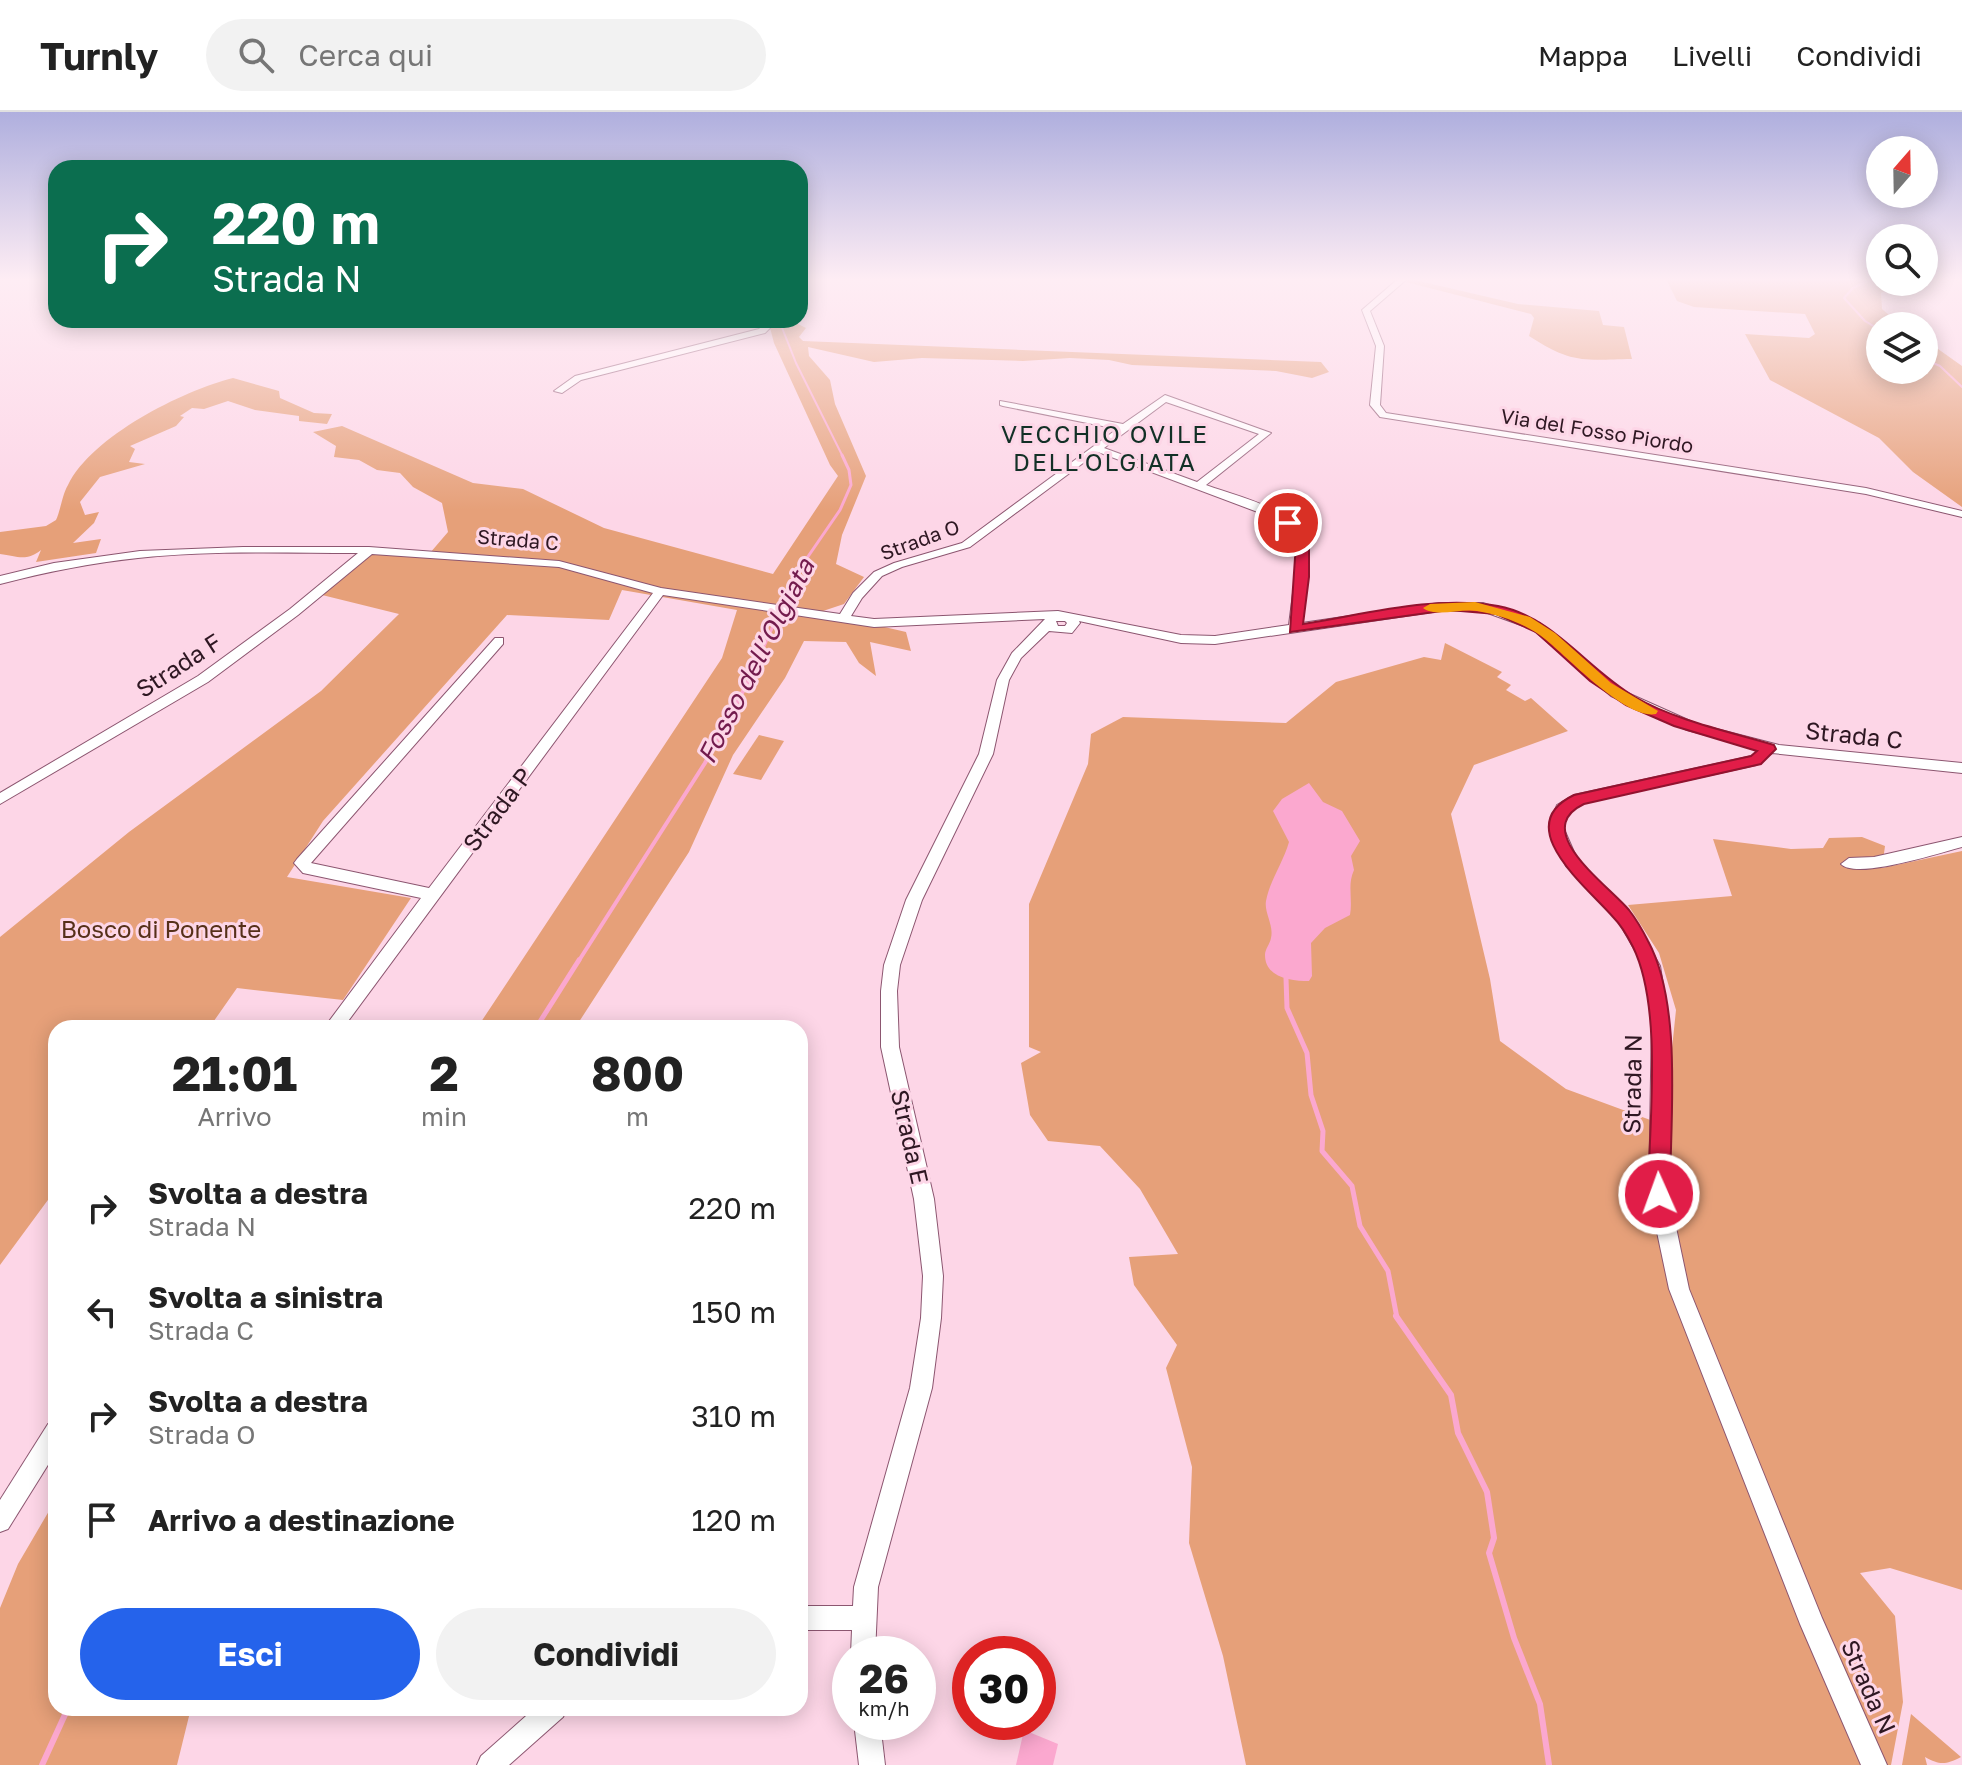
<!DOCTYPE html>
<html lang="it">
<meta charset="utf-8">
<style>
body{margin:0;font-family:"Golos Text",sans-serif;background:#f2f2f2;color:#222;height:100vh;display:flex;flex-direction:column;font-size:30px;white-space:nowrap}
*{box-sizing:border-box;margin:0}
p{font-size:26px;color:#767676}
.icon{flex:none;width:44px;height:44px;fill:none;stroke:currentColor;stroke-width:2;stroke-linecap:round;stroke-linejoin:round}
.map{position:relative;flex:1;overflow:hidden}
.details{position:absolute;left:48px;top:908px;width:760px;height:696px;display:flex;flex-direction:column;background:#fff;border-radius:24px;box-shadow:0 4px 20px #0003}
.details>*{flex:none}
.guide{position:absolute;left:48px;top:48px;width:760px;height:168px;border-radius:24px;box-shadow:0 4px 20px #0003;background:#0b6e4f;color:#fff;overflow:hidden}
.needle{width:52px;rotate:20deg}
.controls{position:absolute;left:1866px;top:24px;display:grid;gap:16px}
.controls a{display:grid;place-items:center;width:72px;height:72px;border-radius:50%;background:#fff;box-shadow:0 4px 20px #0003;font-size:40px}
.speed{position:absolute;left:832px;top:1524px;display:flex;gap:16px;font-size:40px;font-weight:700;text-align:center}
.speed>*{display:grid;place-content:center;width:104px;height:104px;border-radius:50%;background:#fff;box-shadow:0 4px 20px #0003;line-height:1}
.speed small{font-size:20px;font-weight:400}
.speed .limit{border:12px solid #d22;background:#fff;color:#111}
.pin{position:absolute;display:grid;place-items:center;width:68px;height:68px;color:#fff;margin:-34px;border:4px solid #fff;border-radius:50%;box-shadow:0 2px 8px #0007}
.me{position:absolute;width:88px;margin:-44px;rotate:358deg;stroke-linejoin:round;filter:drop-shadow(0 0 6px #0008)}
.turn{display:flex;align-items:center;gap:28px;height:168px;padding:0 32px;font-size:36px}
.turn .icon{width:104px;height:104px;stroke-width:2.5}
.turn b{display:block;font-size:56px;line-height:68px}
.eta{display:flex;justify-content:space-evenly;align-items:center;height:136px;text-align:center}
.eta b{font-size:48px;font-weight:700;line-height:56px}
.button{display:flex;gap:16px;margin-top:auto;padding:16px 32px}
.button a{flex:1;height:92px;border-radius:48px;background:#2563eb;color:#fff;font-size:32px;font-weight:700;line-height:92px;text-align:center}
.button a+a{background:#f2f2f2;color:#222}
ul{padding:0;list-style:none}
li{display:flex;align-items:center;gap:24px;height:104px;padding:0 32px}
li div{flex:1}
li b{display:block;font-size:30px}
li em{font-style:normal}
header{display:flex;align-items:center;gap:48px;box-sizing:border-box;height:112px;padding:0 40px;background:#fff;border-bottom:2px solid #e0e0e0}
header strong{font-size:38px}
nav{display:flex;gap:44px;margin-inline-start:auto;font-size:28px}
.search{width:560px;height:72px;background:#f2f2f2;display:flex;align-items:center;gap:20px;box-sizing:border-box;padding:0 28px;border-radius:44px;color:#767676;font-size:30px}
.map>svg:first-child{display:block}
.green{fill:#e6a079}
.water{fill:#fba8cf}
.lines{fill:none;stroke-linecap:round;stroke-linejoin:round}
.stream-far4{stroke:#fba8cf;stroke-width:2}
.stream-far3{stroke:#fba8cf;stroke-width:3}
.stream-far2{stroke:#fba8cf;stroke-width:4}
.stream-far1{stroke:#fba8cf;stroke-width:5}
.stream{stroke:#fba8cf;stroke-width:6}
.minor-casing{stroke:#8c5670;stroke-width:2}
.minor{fill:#fff;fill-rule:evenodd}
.route{fill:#e11d48;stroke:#92132f;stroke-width:2}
.slow{fill:#f59e0b}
.labels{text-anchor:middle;stroke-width:6;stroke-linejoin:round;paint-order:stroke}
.far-street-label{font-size:20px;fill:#2e1722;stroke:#fdd6e7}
.far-quarter-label{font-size:24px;letter-spacing:2px;fill:#123026;stroke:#fdd6e7}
.street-label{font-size:24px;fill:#2e1722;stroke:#fdd6e7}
.park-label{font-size:24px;fill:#563019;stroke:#fdd6e7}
.water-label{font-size:26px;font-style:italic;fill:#731b4d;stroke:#fdd6e7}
</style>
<header>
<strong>Turnly</strong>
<div class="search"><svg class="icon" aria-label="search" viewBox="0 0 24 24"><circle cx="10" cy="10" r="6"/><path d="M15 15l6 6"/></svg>Cerca qui</div>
<nav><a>Mappa</a><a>Livelli</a><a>Condividi</a></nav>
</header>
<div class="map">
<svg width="1962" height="1653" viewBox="0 0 1962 1653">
<rect width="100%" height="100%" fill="#fdd6e7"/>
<g class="green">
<path d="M1410,167L1518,192L1599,199L1603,213L1624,215L1632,247C1583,248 1572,252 1529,224L1534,206L1531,202L1406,170Z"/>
<path d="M1666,167H1880V170H1900L1881,181L1882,197L1902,214H1880V258H1924V227L1962,254V395L1913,360L1879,326L1770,268L1745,222L1809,226L1815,222L1805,202L1694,195L1677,189Z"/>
<path d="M768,208H790L806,216L799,225L803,229L1321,250L1329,260L1312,266L1276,259L1132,253L1109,248L1070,246L1023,249L922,246L874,250L808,235L809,244L830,268L835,292L866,364L842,423L836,452L864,465L844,492L820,500L906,520L911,539L870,530L876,564L859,551L846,530L804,529L785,566L733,643L689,740L575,916H477L722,546L737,498L622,478L609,508L507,503L323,709L287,765L411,786L343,888L237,876L209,916H56V1077L0,1153V825L129,720L321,579L399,502L318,482L369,438L430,441L448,420L442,391L413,375L400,361L377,358L359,348L334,345L336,334L313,320L342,314L473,371L523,377L604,416L773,462L838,364L830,353L774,231Z"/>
<path d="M233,266L279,279L280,286L314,301L332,302L327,312L299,309V304L255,298L228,289L204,297L192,296L180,304L184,305L176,314L130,334L135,337L129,350L145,352L100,365L80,390L85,403L99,400L94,411L73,431L101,427L96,441L36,450L41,438C26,450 17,444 0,442V420L46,414L56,408C61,397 62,383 68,373C92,324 182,279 233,266Z"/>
<path d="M1445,531L1502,560L1497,565L1511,573L1506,578L1525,589L1531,586L1568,619L1474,653L1451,702L1490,867L1500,929L1566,977L1664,1013L1676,898L1659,841L1628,793L1732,784L1713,727L1791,737L1823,736L1829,726L1862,725L1885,734L1882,756L1962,739V1478L1890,1456L1860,1461L1895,1504L1903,1590L1891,1653H1246L1223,1544L1189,1431L1192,1355L1166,1256L1177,1233L1134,1173L1129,1145L1178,1142L1140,1077L1100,1034L1048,1029L1030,1003L1021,951L1041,940L1029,935V792L1088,652L1091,622L1123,605L1286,611L1336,570L1424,545L1441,548Z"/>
<path d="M759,623L784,629L761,668L733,662Z"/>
<path d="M56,1387V1596H191L177,1653H0V1496L18,1452Z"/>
<path d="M1911,1602L1961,1645C1945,1653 1940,1653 1925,1645L1927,1653H1902Z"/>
</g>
<g class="water">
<path d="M1309,671L1323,690L1342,699L1360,729L1351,744L1354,758C1347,773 1353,787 1350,803L1325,816L1311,831L1312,864L1309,869C1292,869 1265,866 1265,843C1265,837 1270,832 1271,826C1274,813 1264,801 1266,789C1270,768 1283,751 1289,730L1273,699L1282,687Z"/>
<path d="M1024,1618L1058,1632L1053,1653H1016Z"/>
</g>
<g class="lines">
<g class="stream-far4">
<path d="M1872,167L1853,176L1844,186L1865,209L1880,218"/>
<path d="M779,208L796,251L843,345"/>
<path d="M1924,247L1940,254L1962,275"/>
</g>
<path class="stream-far3" d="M749,568L796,462L840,398L851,373L849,358L842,343"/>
<path class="stream-far2" d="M578,850L705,651L750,566"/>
<g class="stream-far1">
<path d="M1286,866L1287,896L1307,941L1311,983L1323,1019L1322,1039L1352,1074L1360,1114L1388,1159L1397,1206"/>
<path d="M536,916L579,848"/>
</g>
<g class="stream">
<path d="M1396,1204L1451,1283L1458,1321L1487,1380L1494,1426L1489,1441L1514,1526L1540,1592L1549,1653"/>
<path d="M42,1653L68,1596"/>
</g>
<defs>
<g id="minor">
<path d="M1398,167H1407L1370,199L1384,234L1380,293L1386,301L1866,376L1962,399V405L1866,382L1380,305L1370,293L1376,234L1362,198Z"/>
<path d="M761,208H769L771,215L765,221L581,268L562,281L554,279L575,264L759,217L762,214Z"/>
<path d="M1165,283L1271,321L1206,373C1243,387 1302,396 1309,442L1302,511L1439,491H1483L1540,511L1621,578L1697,612L1779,633L1962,651V661L1772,641L1756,653L1583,691L1568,700L1563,715L1577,747L1629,799L1660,854L1668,905L1669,1082L1689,1177L1822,1506L1887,1653H1861L1800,1512L1669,1177L1649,1082L1652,905L1644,854L1617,807L1566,754L1549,715L1557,693L1574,683L1752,644L1759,637L1687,618L1611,584L1532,517L1482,499H1439L1215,532L1181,531L1079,509L1080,511L1072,521L1049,519L1021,546L1009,568L993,642L922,788L900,853L897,879L899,935L934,1087L943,1164L941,1206L932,1276L878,1475L875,1542H851L852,1518H800V1494H853L854,1475L910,1276L921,1206L923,1164L914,1087L881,935V879L884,853L906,788L979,642L997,568L1012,541L1045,507L874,515L663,483L343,916H324L421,786L303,761L294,751L297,747L495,526H503V532L311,751L429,776L653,481L559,455L372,442L298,503L208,570L0,692V681L198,564L290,497L358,441C285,441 210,438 138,446C91,451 46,460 0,472V464L54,451L140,439L243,435H369L559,449L661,476L840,502L853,481L874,460L894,451L962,431L1117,317L1003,294L1000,293V289L1123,312ZM1166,290L1259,322L1197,370L1104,336ZM1098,340L1263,402C1283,411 1294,419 1298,442L1289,513L1215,524L1181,523L1058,499L874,507L851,504L862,486L882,464L902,455L970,435ZM1056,509H1065L1067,511L1065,514H1058Z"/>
<path d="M1962,725V735C1939,741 1856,768 1841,752L1849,746L1874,745Z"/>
<path d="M56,1309V1340L8,1417L0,1420V1388L48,1312Z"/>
<path d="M535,1596H567L563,1605L509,1653H477L481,1644Z"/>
<path d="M854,1610H880L885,1653H859Z"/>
</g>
</defs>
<use href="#minor" class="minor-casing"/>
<use href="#minor" class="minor"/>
</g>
<linearGradient id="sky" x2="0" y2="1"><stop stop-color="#afafde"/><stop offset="0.42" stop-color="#feedf4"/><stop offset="1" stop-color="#feedf4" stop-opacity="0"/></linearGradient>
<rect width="1962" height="398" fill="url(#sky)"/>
<path class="route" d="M1283,408H1292L1309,430V465L1303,512C1366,502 1434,483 1498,494C1553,504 1588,558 1635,585C1677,609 1727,619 1774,633L1776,637L1761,652L1584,692C1529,718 1608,773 1629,798C1636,807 1643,819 1648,829C1683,893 1670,1009 1670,1082L1667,1089L1659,1092L1651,1089L1648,1082C1649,1013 1663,896 1633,835C1628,825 1621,813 1613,805C1587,775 1509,714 1574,683L1751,644L1757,639L1674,614L1626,593L1590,569L1536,520L1496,502L1449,498L1290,520L1296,431L1282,411Z"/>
<path class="slow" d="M1475,490L1530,505L1555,521L1611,571L1658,599L1656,602C1626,608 1568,545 1545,527C1526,512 1501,503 1477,499C1461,496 1436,506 1423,496L1430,492Z"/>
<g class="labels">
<g class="far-street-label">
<text transform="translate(1597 319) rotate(9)" y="7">Via del Fosso Piordo</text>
<text transform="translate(518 428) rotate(5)" y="7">Strada C</text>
<text transform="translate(920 428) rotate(-20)" y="7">Strada O</text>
</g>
<g class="far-quarter-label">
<text x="1105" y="331">VECCHIO OVILE<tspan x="1105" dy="28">DELL'OLGIATA</tspan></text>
</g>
<g class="street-label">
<text transform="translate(179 554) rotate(-33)" y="8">Strada F</text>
<text transform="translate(1854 624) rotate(6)" y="8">Strada C</text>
<text transform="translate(498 698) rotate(-53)" y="8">Strada P</text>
<text transform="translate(1633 972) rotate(-89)" y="8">Strada N</text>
<text transform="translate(909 1025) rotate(77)" y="8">Strada E</text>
<text transform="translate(1868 1575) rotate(66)" y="8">Strada N</text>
</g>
<g class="park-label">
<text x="161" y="826">Bosco di Ponente</text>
</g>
<g class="water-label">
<text transform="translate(756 549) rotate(-63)" y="9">Fosso dell’Olgiata</text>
</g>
</g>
</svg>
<div class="controls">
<a><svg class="needle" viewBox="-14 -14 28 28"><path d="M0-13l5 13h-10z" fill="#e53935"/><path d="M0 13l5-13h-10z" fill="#767676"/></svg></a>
<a><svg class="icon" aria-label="search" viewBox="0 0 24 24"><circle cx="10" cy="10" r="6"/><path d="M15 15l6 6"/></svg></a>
<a><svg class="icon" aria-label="layers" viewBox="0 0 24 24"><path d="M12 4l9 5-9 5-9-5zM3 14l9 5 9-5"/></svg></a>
</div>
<div class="speed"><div>26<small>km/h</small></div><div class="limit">30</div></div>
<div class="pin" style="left:1288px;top:411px;background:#d93025"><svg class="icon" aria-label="arrive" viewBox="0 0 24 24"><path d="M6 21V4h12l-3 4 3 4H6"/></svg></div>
<svg class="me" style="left:1659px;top:1082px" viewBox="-20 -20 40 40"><circle r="17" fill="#e11d48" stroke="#fff" stroke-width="3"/><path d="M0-11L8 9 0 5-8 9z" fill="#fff"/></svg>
<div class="guide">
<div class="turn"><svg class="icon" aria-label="right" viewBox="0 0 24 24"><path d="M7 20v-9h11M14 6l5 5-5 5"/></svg><div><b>220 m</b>Strada N</div></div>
</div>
<section class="details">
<div class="eta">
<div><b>21:01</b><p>Arrivo</p></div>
<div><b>2</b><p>min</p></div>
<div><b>800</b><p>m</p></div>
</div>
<ul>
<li><svg class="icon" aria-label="right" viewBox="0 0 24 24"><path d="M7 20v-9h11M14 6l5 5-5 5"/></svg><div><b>Svolta a destra</b><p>Strada N</p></div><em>220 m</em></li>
<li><svg class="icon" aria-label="left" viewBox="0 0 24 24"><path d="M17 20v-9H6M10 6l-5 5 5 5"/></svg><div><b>Svolta a sinistra</b><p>Strada C</p></div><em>150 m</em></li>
<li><svg class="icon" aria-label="right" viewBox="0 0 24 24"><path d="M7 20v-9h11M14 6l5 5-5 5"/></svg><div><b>Svolta a destra</b><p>Strada O</p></div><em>310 m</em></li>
<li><svg class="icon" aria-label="arrive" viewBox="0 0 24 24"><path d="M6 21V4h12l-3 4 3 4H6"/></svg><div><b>Arrivo a destinazione</b></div><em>120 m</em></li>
</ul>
<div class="button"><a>Esci</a><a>Condividi</a></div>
</section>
</div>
